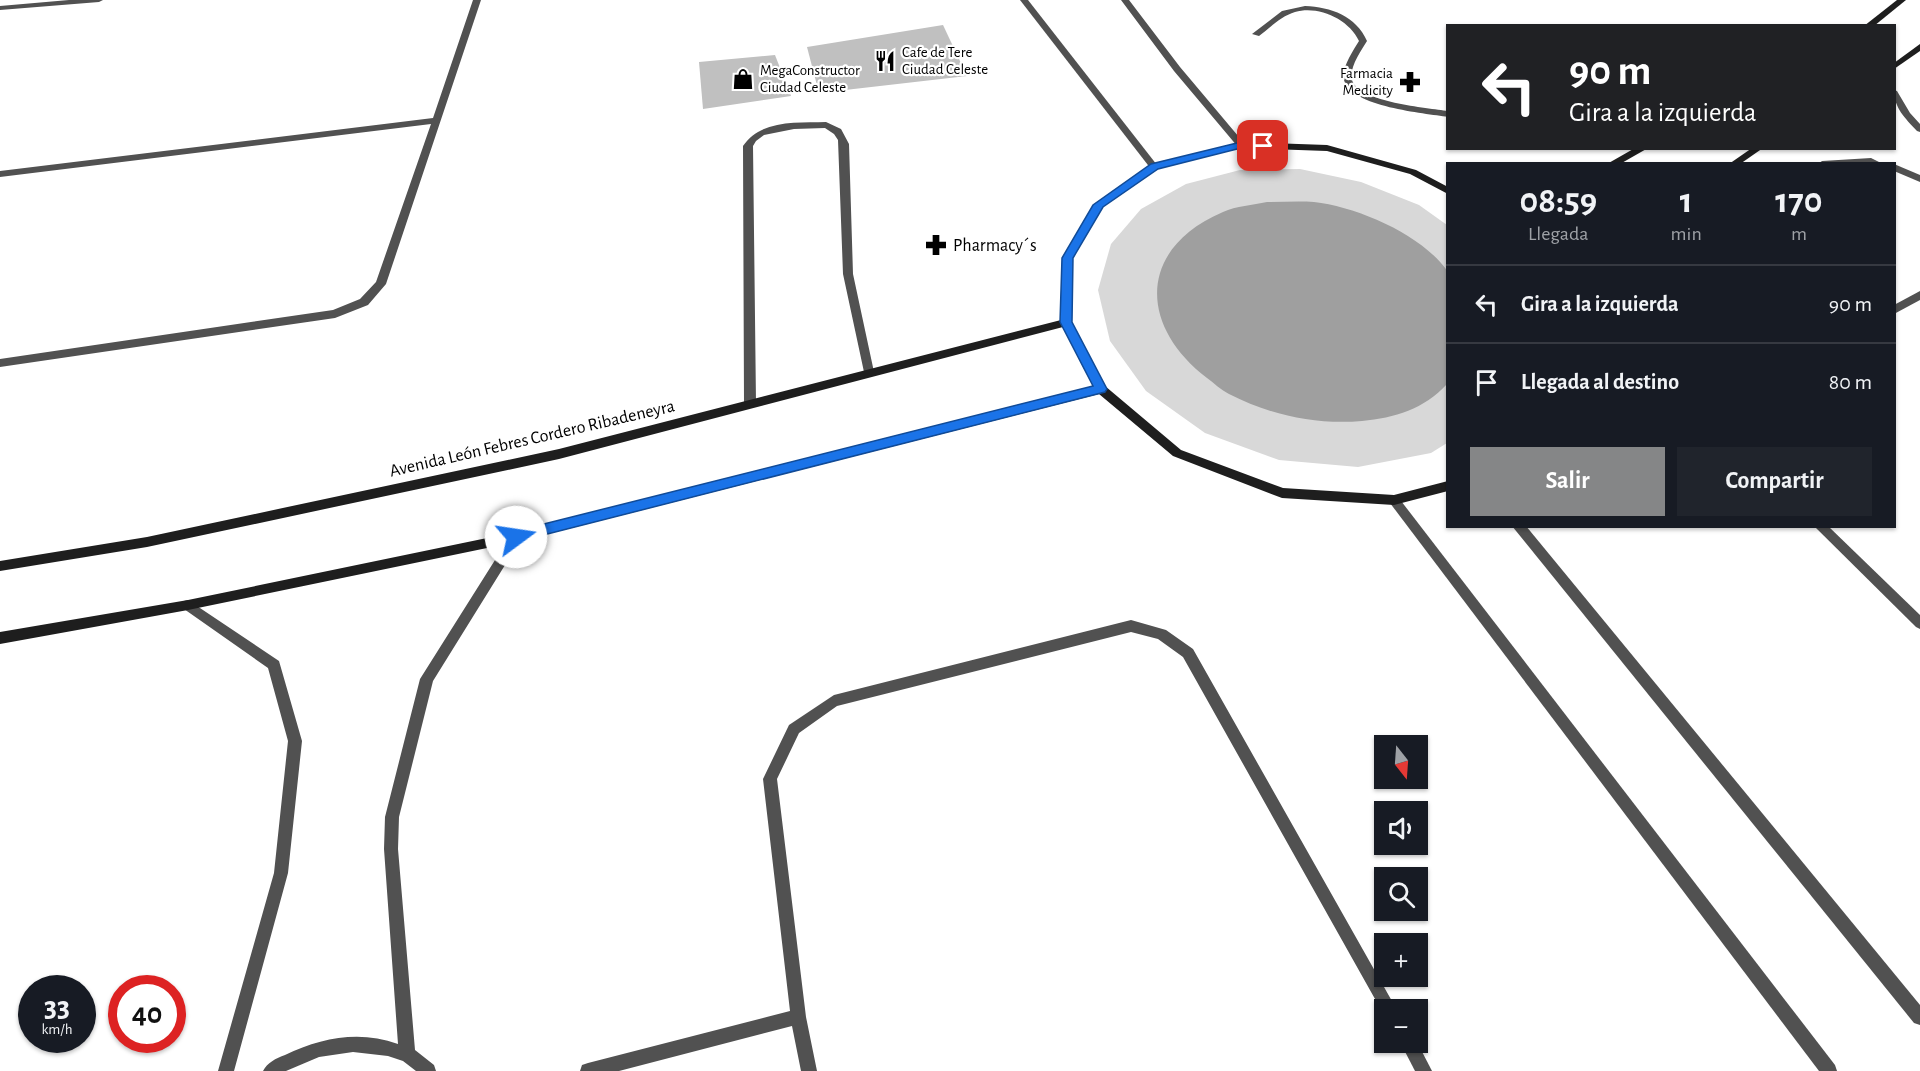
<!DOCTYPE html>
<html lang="es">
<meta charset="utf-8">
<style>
body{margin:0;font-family:"Alegreya Sans",sans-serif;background:#20242c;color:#f1f3f6;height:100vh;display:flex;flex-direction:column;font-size:22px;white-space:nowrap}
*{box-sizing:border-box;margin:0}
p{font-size:20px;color:#9ea1a6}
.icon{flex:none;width:33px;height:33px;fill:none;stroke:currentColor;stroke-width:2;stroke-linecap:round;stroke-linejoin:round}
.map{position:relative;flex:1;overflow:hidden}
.sheet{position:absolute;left:1446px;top:162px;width:450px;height:366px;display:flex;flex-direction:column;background:#171b24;border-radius:0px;box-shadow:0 2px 4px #0004}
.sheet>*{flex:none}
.top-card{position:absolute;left:1446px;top:24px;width:450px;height:126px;border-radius:0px;box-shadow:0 2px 4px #0004;background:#202124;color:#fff;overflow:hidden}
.needle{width:39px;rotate:163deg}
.buttons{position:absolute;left:1374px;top:735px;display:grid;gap:12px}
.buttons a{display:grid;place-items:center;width:54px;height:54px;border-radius:0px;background:#171b24;box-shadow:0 2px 4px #0004;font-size:30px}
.speed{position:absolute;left:18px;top:975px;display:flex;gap:12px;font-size:30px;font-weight:700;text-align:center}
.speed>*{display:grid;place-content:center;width:78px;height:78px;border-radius:50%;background:#171b24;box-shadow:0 2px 4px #0004;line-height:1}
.speed small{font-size:15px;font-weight:400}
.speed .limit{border:9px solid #d22;background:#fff;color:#111}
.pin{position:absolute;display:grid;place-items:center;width:51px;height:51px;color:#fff;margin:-26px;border-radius:12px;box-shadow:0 3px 9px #0006}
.me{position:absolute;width:66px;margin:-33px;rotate:76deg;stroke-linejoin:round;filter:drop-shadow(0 0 4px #0008)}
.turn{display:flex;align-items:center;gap:21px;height:126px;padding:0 24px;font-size:27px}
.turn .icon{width:78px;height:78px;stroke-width:2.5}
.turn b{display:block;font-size:42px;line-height:51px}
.eta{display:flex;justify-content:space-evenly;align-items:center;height:102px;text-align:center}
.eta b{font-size:36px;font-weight:700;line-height:42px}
.cta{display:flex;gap:12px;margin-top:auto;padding:12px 24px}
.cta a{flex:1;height:69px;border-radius:0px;background:#858687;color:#fff;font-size:24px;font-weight:700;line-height:69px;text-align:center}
.cta a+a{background:#20242c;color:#f1f3f6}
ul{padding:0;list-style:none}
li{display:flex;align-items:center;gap:18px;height:78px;padding:0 24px;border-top:2px solid #363941}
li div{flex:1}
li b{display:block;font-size:22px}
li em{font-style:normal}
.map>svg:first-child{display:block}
.green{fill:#d8d8d8}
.water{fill:#9f9f9f}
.building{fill:#c0c0c0}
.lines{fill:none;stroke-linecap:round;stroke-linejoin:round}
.lane{fill:#515151;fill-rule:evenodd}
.street{fill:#515151;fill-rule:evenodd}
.secondary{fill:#1e1e1e;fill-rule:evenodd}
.route{fill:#1a73e8;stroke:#114b97;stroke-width:1.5}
.labels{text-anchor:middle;stroke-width:4.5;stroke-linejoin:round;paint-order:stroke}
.far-poi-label{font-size:15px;fill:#000;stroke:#fff;text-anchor:start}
.poi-label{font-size:18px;fill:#000;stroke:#fff;text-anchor:start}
.street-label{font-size:18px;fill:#000;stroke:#fff}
</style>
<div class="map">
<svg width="1920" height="1071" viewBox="0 0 1920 1071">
<rect width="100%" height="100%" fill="#fff"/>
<path class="green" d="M1300,169L1361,182L1419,205L1447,225V443L1431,453L1358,467L1279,460L1205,433L1146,391L1110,341L1098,290L1111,244L1141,209L1186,184L1240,170Z"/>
<path class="water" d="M1267,202C1283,202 1299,201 1314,202C1358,207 1423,235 1448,272L1447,384C1424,409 1395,418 1362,421C1316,425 1270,415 1229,394C1221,390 1214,383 1207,378C1138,325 1138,248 1223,212C1236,206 1253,205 1267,202Z"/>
<g class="building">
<path d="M943,25L967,76L819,93L807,47Z"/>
<path d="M775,55L791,96L703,109L699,62Z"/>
</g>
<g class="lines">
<g class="lane">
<path d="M1305,6C1331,7 1356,16 1367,41C1361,51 1349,67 1352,80C1358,102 1428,108 1448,111V117C1424,113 1351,107 1344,80C1341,68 1353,51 1359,41C1349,19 1318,5 1295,12C1281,16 1270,28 1259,36L1252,34L1282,11Z"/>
<path d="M826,122L841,129L849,144L853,274L874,372L869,376L864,372L843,274L838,140L834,134L825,128L794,129L764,135L756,141L753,146L756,403L750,407L744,403L743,146C761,119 798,123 826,122Z"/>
</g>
<g class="street">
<path d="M69,0H103L99,2L0,10V6Z"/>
<path d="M473,0H481L386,284L368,305L335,318L0,367V359L333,310L360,299L376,282L431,124L0,177V171L433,118Z"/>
<path d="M1020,0H1028L1157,165V169H1151Z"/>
<path d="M1121,0H1129L1180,67L1244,143V147H1238L1174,71Z"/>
<path d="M1894,90L1897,91L1910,113L1920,124V132L1917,131C1905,118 1894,108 1894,90Z"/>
<path d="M1871,158L1883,164H1818L1822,161Z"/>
<path d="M1894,164L1920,175V182L1894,171Z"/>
<path d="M1920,291V300L1894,314V305Z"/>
<path d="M1394,495L1398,497L1835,1065L1837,1071H1819L1390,503L1388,500L1390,497Z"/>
<path d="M1512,526H1526L1920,1005V1025L1914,1023Z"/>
<path d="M1814,526H1828L1920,615V629L1916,627Z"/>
<path d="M516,532L520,533L522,537L520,541L433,681L399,817L398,849L415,1050L434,1065L436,1071H416L403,1061L388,1056L353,1052L319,1057L286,1071H263C267,1063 276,1058 285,1055C321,1038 359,1030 398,1044L384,849L385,817L420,679L512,533Z"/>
<path d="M188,600L279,661L302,741L288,873L234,1071H218L274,873L288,741L268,668L184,609L182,605L184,601Z"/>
<path d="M1131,620L1166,630L1193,649L1397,1010H1384V1015L1183,657L1158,639L1131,632L837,706L799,733L777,779L806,1017L817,1071H801L792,1026L619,1071H580L582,1065L588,1063L790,1011L763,779L789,725L834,695Z"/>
<path d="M1400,1042H1417L1432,1071H1415Z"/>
</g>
<g class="secondary">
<path d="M1897,0H1906L1874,26H1864Z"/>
<path d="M1920,44V51L1894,69V63Z"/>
<path d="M1241,142L1327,145L1416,170L1448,187V194L1410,174L1327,151L1241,148L1157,169L1102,207L1072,258L1071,322L1105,386L1181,450L1283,488L1394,495L1448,481V491L1394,505L1282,498L1173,456L1099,394L516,542L188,610L0,644V632L188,600L516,532L1094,387L1063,327L559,459L147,547L0,571V561L147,537L559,449L1061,320L1062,258L1096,203L1151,165Z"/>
<path d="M1635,148H1648L1620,164H1607Z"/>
<path d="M1752,148H1763L1740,164H1729Z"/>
</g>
</g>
<path class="route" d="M1241,142H1263L1268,146L1263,149L1241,148L1158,169L1103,207L1073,258L1072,322L1107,389L1105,392L516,542L511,541L509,537L511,533L516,531L1093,386L1060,322L1062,258L1093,205L1151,164Z"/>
<defs>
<symbol id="restaurant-bare" viewBox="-9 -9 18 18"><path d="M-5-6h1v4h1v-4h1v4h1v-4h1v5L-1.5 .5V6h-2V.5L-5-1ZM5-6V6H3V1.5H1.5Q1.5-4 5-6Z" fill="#000" stroke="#fff" stroke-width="2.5" paint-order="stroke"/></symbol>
<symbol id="shop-bare" viewBox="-9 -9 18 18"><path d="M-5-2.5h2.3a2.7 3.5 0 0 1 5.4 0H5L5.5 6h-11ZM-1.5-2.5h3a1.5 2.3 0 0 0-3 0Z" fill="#000" stroke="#fff" stroke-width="2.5" paint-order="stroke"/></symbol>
<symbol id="pharmacy-bare" viewBox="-9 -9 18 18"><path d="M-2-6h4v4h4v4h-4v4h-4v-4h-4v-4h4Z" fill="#000" stroke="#fff" stroke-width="2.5" paint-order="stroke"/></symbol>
</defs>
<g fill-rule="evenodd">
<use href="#restaurant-bare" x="870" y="46" width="30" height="30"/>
<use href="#shop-bare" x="728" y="64" width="30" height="30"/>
<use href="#pharmacy-bare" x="1395" y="67" width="30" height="30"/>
<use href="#pharmacy-bare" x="921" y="230" width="30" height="30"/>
</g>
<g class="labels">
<g class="far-poi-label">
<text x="902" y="57">Cafe de Tere<tspan x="902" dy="17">Ciudad Celeste</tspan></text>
<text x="760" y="75">MegaConstructor<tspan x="760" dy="17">Ciudad Celeste</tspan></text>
<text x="1393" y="78" text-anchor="end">Farmacia<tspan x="1393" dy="17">Medicity</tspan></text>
</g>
<g class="poi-label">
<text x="953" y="251">Pharmacy´s</text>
</g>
<g class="street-label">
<text transform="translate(532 438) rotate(-13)" y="6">Avenida León Febres Cordero Ribadeneyra</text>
</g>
</g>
</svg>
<div class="buttons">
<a><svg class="needle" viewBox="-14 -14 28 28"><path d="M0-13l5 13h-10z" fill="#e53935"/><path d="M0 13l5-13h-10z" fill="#9ea1a6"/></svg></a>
<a><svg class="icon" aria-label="sound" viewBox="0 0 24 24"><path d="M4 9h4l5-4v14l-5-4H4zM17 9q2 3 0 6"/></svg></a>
<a><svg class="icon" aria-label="search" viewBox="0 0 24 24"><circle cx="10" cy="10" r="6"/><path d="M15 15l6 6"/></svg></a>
<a>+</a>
<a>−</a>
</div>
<div class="speed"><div>33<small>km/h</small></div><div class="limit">40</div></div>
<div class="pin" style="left:1263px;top:146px;background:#d93025"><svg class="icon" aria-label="arrive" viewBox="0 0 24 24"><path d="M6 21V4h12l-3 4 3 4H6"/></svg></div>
<svg class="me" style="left:516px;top:537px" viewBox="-20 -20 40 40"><circle r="19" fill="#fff"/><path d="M0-13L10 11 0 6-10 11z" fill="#1a73e8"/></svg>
<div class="top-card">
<div class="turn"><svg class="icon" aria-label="left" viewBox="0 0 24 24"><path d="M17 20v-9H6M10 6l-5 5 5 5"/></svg><div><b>90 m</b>Gira a la izquierda</div></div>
</div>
<section class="sheet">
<div class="eta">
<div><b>08:59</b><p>Llegada</p></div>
<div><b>1</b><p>min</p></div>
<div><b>170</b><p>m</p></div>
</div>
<ul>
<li><svg class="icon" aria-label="left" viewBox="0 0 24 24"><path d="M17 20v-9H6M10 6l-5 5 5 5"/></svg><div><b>Gira a la izquierda</b></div><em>90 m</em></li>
<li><svg class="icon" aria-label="arrive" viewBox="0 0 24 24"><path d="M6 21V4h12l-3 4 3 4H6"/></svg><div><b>Llegada al destino</b></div><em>80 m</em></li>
</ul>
<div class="cta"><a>Salir</a><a>Compartir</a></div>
</section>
</div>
